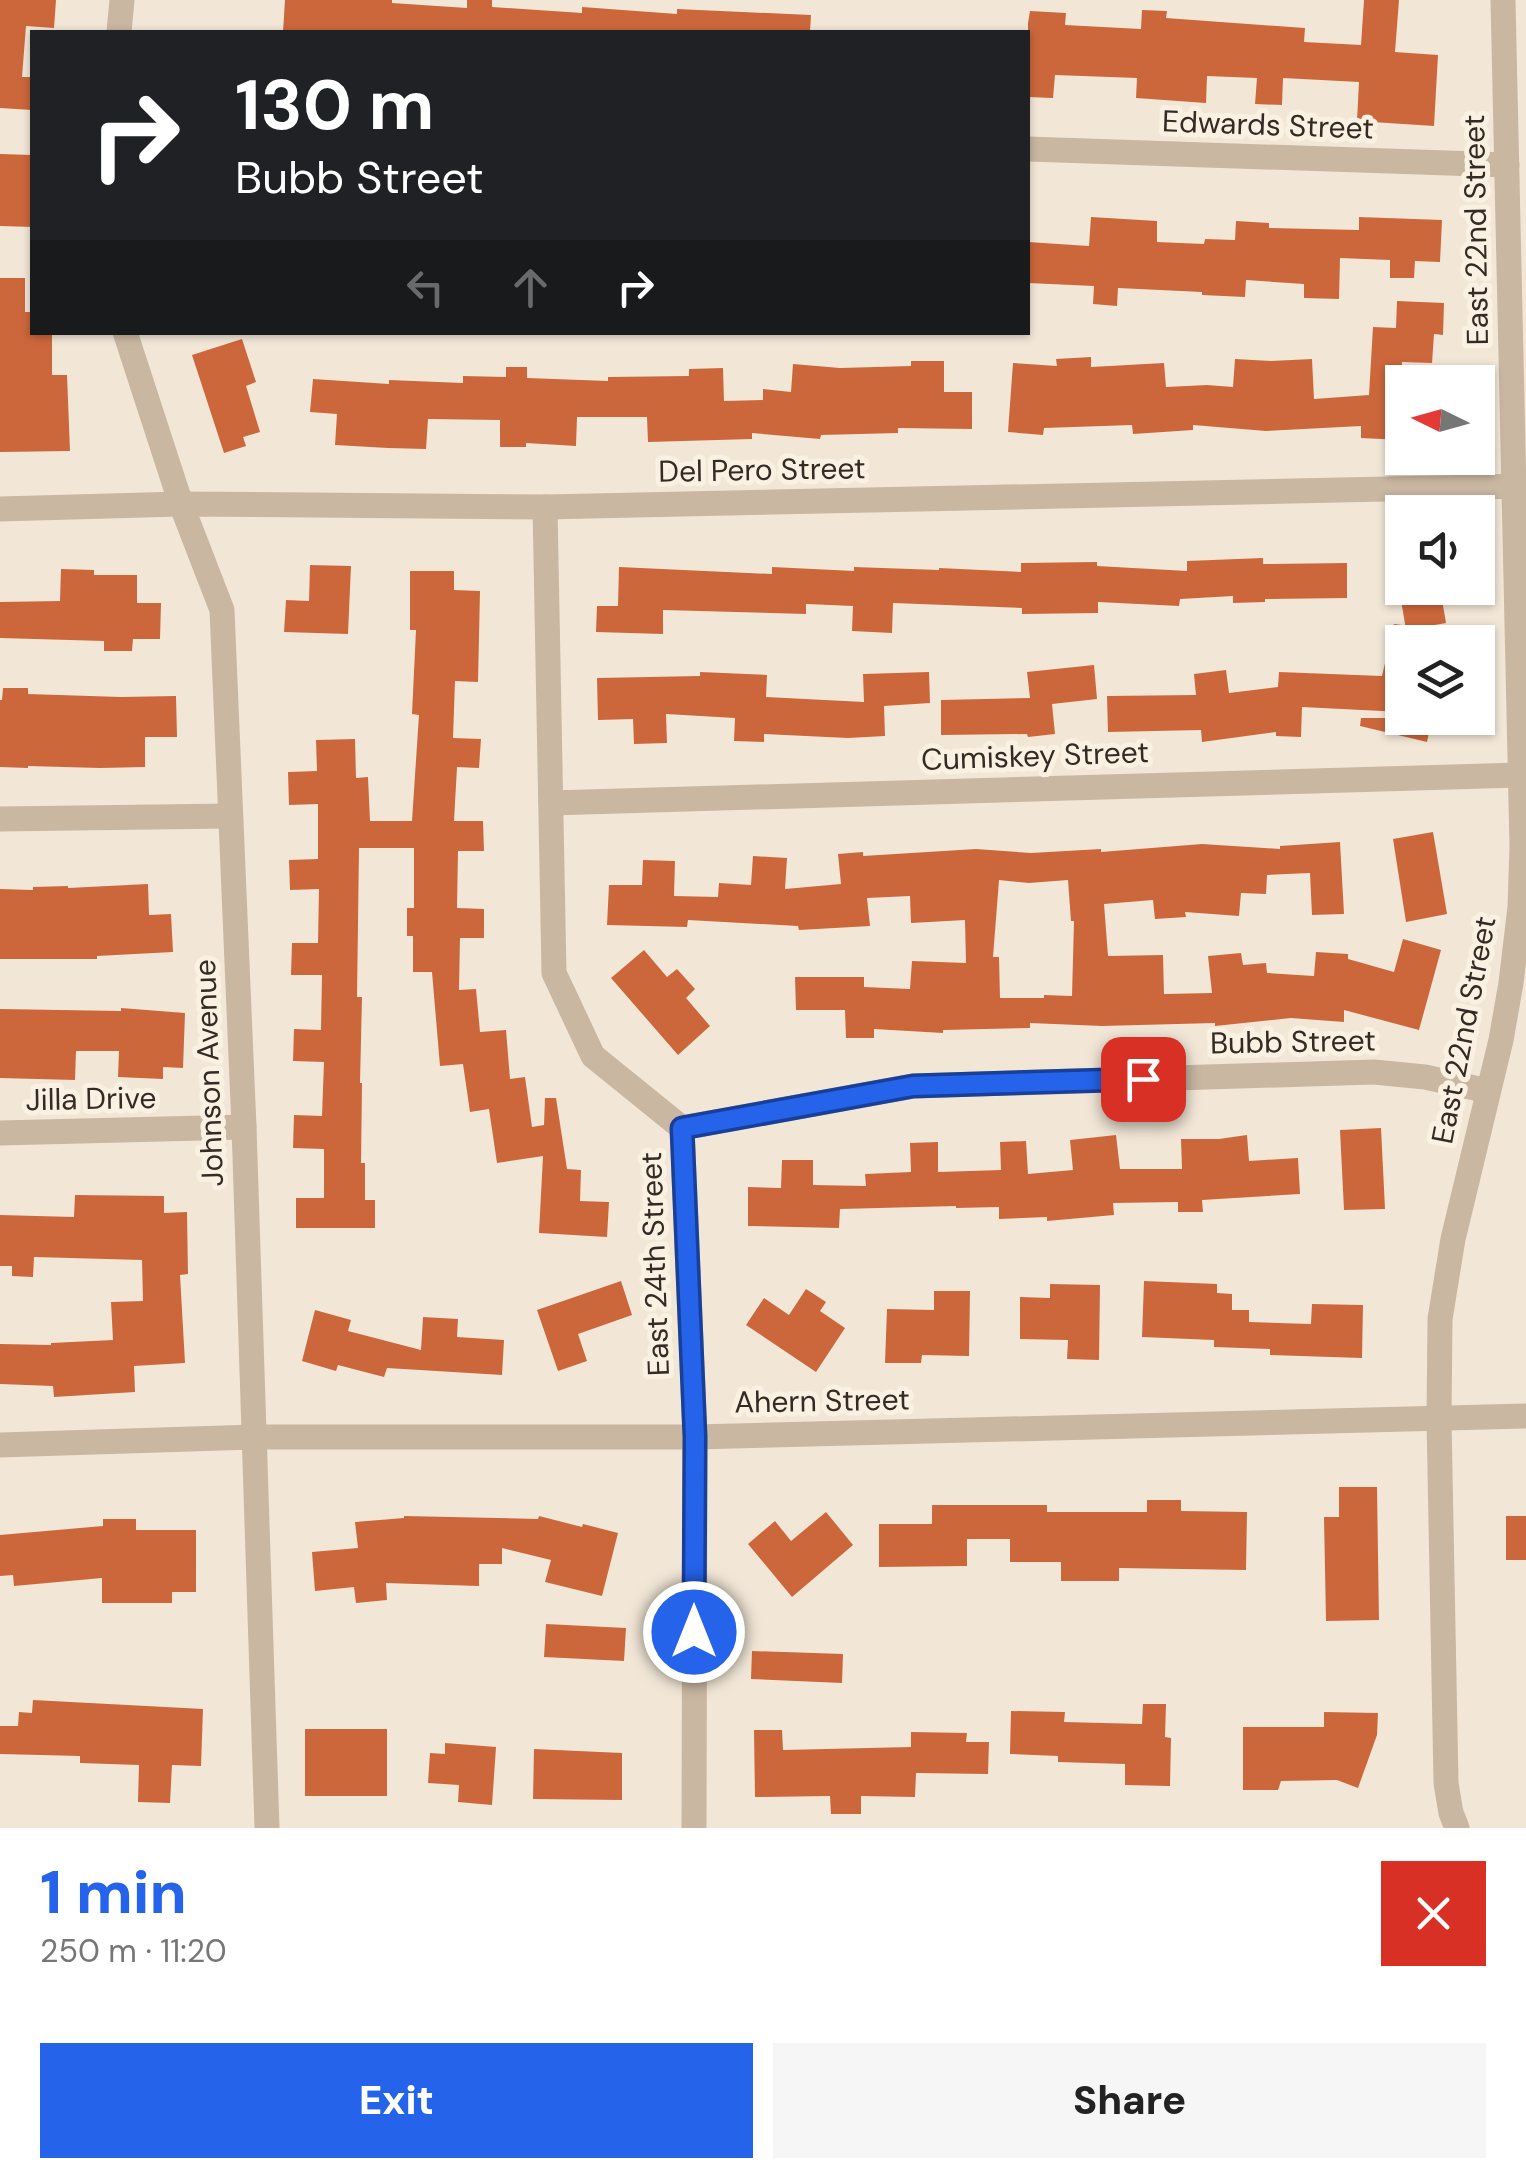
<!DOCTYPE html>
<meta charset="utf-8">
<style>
body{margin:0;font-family:"DM Sans",sans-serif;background:#f6f6f6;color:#222;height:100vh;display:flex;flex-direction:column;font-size:38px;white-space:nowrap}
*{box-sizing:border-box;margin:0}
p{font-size:32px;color:#767676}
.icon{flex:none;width:55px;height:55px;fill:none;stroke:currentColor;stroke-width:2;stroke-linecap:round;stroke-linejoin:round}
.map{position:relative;height:1828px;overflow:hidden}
.sheet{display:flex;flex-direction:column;background:#fff;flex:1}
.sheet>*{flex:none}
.banner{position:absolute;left:30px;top:30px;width:1000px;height:305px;border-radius:0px;box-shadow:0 2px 8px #0004;background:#202124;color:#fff;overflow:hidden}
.needle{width:65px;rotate:275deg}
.tools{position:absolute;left:1385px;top:365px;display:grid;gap:20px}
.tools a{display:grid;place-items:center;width:110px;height:110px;border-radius:0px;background:#fff;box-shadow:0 2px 8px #0004;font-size:50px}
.pin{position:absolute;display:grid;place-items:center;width:85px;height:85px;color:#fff;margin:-42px;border-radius:20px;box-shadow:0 5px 15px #0006}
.me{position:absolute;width:110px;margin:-55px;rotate:0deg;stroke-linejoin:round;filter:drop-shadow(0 0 8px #0008)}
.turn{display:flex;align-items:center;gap:35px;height:210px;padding:0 40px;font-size:45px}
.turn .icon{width:130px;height:130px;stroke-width:2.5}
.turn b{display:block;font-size:70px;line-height:85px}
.lanes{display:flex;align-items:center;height:95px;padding:0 40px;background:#0003;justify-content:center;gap:50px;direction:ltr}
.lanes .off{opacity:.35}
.round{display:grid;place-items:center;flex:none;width:105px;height:105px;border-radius:0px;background:#f6f6f6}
.summary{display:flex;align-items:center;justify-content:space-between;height:170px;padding:0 40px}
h1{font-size:60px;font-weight:800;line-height:75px;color:#2563eb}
.button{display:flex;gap:20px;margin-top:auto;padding:20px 40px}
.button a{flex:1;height:115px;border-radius:0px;background:#2563eb;color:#fff;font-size:40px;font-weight:800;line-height:115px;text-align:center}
.button a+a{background:#f6f6f6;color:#222}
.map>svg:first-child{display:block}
.building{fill:#cc673b;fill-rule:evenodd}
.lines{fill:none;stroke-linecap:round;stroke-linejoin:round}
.minor{stroke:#cab7a2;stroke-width:25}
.route-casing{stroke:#184099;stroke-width:25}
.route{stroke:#2563eb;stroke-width:18}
.labels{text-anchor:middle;stroke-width:10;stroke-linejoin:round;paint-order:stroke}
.street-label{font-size:30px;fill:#352b25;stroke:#faf1e3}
</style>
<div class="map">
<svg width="1526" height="1828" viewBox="0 0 1526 1828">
<rect width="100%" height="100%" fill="#f2e7d7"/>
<g class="building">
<path d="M0,0H56L54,28L26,26L22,77H32V110L0,108Z"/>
<path d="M285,0H392V3L467,8V0H492V7L582,13V7L677,14V9L811,15L810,32H283Z"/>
<path d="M1364,0H1399L1395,52L1438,55L1434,126L1357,121L1359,82L1283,78L1282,105L1255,104L1257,78L1207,76L1206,103L1136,98L1137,78L1055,75L1053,98L1028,97V23L1030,11L1066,13L1065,25L1141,29L1142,10L1167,11L1166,18L1305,28L1304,42L1361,45Z"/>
<path d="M0,154L32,155V227L0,226Z"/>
<path d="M1091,217L1157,221V242L1204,244L1205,239L1235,240L1236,221L1269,223V228L1359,230V217L1442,220L1440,262L1415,261L1414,278H1390V260L1340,258L1339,299L1304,298V284L1246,280L1245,297L1202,295V292L1118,288L1117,306L1093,304L1094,286L1028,283V242L1089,246Z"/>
<path d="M0,278H25V312H32V332H52V375H67L70,451L0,452Z"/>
<path d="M1397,301L1444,303L1443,335L1434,334L1432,363L1402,362V440L1361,438V426L1266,431L1193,425V430L1133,434L1132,425L1044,428L1043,435L1008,432L1013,363L1057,366L1056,359L1091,357V367L1164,363L1166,387L1207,385L1233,387L1235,359L1271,361L1312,359L1314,399L1369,395L1373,327L1396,328Z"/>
<path d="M242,339L256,382L246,386L260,432L243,437L246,446L224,453L192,355Z"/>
<path d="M911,361H944V392H972V429L898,428V433L821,435L820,439L752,433V439L648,442L647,417H577L576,446L526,443V447H500V420L428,419L426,449L388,448L335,445L337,414L310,412L313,379L389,384V380L463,383V376L506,377V367H527V378L608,381V377L689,376V369L723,368L724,401L763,400V389L791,392L793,364L840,368L911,366Z"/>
<path d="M1263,558V564L1347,563V598L1265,599V602L1233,603V596L1180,599L1179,606L1098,602V613L1022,614V608L893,603L892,633L852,631L853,606L806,604V614L663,610V634L596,632L597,606H618L619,567L772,574V567L854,571V567L939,570V568L1021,572V563L1097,562V566L1187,571V561Z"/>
<path d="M310,565L351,566L348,634L284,632L286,600L309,601Z"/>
<path d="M61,569L94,570V575H137V603H161L160,639H133L132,651H104V641L0,638V602L60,601Z"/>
<path d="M410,571H454V590L480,591L478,682L455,681L453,738L481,739L479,768L457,767L454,821H483L484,851H458L457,908L484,909V938H460L459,990L476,989L480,1032L506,1030L510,1079L525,1077L532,1127L544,1125L545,1098H556L567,1169L581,1170L580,1201L609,1202L607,1237L539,1233L543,1156L497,1163L489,1109L470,1112L463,1064L440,1066L432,972H413V936H407V908H414V848H359L357,997H362L360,1083H362L361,1163H365V1200H375V1228H296V1198H324V1149L293,1148L294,1115L322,1116L324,1062L293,1061L294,1029L321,1030L322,975H291L292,943H318L319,889L290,890L289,860L318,859V804L289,805L288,772L317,771L316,740L355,739L356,778L368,777L370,821H412L419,715L412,714L416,630H410Z"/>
<path d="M1399,588H1440L1446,623L1406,630Z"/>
<path d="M1394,624L1402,625V712L1302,707L1301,737L1276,736V732L1202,742L1201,730L1108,732L1107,696L1196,695L1194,674L1226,670L1229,693L1278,687L1279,672L1382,676Z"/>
<path d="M1094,665L1097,699L1052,704L1055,734L1028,737L1027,734L941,735V700L1030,698L1027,672Z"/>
<path d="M700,672L767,675L766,697L864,702L863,674L929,672L930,703L884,706L885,736L848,738L764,734V742L734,741L735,718L666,714L667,743L634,744L633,719L598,720L597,678L700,676Z"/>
<path d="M3,688H28V694L121,697L176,696L177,737H145V767L100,768L28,766V768L0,767V700H2Z"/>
<path d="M1361,718H1432L1427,742L1360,726Z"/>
<path d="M1433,832L1447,914L1406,922L1393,839Z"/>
<path d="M1340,842L1344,914L1312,915L1310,873L1267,875L1266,894L1241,893L1239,916L1185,912L1186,917L1155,919L1153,900L1104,904L1108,956L1163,955L1164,994L1212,993L1208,956L1241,953L1243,965L1266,963L1267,973L1314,976L1316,952L1348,954V959L1394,972L1403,939L1441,950L1419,1030L1344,1010V1022L1291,1018L1215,1026V1023L1102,1026L1030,1023V1028L943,1030V1033L874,1029V1038H846L845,1010H796L795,977H864V987L910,989L912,961L966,963L965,920L911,923L910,896L867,898L870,926L799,930L798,926L688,920L687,927L607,925L609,885H642L643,860L675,861L674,896L718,897L719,883L751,885L753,856L787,858L785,889L841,884L838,854L863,852V856L976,849L1031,853L1101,849V852L1202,844L1280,849V846ZM999,880L1029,883L1068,880L1071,921H1074L1072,996L1044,995V998H1000L999,957H993Z"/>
<path d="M148,884L149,915L171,914L173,952L97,956V959H0V889L33,890V887L68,886V888Z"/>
<path d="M644,950L667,977L677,969L695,989L686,998L710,1026L678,1055L611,978Z"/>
<path d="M121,1008L185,1013L183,1068L163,1067V1079L118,1077L119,1051H76L75,1080L0,1078V1009L121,1011Z"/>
<path d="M1381,1128L1385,1209L1344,1210L1340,1130Z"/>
<path d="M1116,1135L1120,1169H1182L1181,1139H1219L1247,1135L1249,1161L1298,1158L1300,1194L1202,1200L1203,1212H1178V1202L1113,1203L1114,1215L1047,1221V1217L999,1219V1207L956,1208V1206L840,1209L839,1228L748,1226V1187L781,1188L782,1160H813V1185L866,1186L865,1174L911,1172L910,1143L938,1142V1172L1001,1170L1000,1142L1026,1141L1028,1174L1073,1170L1070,1140Z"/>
<path d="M75,1195L164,1196V1213L187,1212L188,1274L180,1275L185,1363L134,1366L135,1392L54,1397L53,1386L0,1384V1344L51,1345V1343L113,1340L111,1302L143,1301L142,1260L34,1257L33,1277L12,1276V1266H0V1215L74,1217Z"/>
<path d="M621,1281L632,1315L578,1334L587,1361L558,1371L537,1310Z"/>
<path d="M1144,1281L1217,1284V1293L1232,1294V1310H1249V1322L1311,1324L1312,1304L1363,1305L1362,1358L1270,1355V1349L1214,1347V1340L1142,1337Z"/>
<path d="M1050,1284L1100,1285L1099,1360L1067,1359L1068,1340L1020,1339V1297L1050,1298Z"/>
<path d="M806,1289L826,1302L820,1311L845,1328L816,1372L746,1325L764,1298L789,1315Z"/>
<path d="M934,1291H970L969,1356L922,1355L921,1363H885L887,1309L934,1310Z"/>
<path d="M315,1310L351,1320L348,1331L421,1350L423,1317L458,1319L457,1337L504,1340L502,1375L387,1368L384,1377L338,1365L336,1371L302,1361Z"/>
<path d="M1339,1487H1377L1379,1620L1326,1621L1324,1517H1339Z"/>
<path d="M1147,1500H1181V1511L1247,1512L1246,1570L1119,1568V1581H1061V1562H1010V1539H967V1566L879,1567V1524H932V1505H1047V1512H1147Z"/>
<path d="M826,1512L853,1545L792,1597L748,1544L775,1521L791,1541Z"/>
<path d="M404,1516L538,1519L539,1516L582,1527L583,1524L618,1533L602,1596L545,1582L551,1560L502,1548V1564H479V1586L386,1583L387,1600L356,1603L354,1587L315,1591L312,1552L358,1548L355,1522L404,1518Z"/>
<rect x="1506" y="1516" width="20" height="44"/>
<path d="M103,1519H136V1530H196V1592H172V1603H102V1578L14,1586L13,1575L0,1576V1535L103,1526Z"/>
<path d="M546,1624L626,1628L624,1661L544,1657Z"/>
<path d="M752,1651L843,1654L842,1683L751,1679Z"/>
<path d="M33,1700L203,1709L201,1766L172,1765L170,1803L138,1802L139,1765L80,1763V1756L0,1754V1726H18L19,1712L32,1713Z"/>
<path d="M1143,1704H1166L1165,1737L1171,1738L1170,1786L1125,1785V1764L1058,1762V1756L1010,1754L1011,1711L1065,1712L1064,1722L1142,1724Z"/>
<path d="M1324,1712L1378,1713L1377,1735L1358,1788L1337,1780L1281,1781L1278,1790H1243V1727H1324Z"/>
<rect x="305" y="1729" width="82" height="67"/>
<path d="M754,1730H782L783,1750L911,1747V1732L967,1733L966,1742H989L988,1774L916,1773L915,1797L861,1796V1814H831L830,1796L755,1797Z"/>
<path d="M445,1743L496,1747L492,1805L458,1802L459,1785L428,1783L430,1753L445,1754Z"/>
<path d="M534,1749L622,1753V1800L533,1799Z"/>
</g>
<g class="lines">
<g class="minor">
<path d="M119,32L122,0"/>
<path d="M1028,149L1507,165"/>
<path d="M125,332L181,504L222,610L244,1127L267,1828"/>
<path d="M545,507L554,973L593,1056L682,1128L695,1437L694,1828"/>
<path d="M0,509L181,504L545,507L1526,486"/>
<path d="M551,803L1520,775"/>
<path d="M0,819L230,816"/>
<path d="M682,1128L913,1086L1374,1072L1425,1077L1488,1091"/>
<path d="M0,1133L244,1127"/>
<path d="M0,1445L254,1437H695L1526,1416"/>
<path d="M1457,1828L1451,1813L1446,1783L1439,1419L1440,1319L1453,1239L1501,1040L1511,983L1520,907L1522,847L1503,0"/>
</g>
</g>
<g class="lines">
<defs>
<path id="route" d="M694,1632L695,1437L682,1128L913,1086L1143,1079"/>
</defs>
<use href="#route" class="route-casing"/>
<use href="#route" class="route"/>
</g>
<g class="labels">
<g class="street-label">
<text transform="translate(1268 125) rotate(2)" y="10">Edwards Street</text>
<text transform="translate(1476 230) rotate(-91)" y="10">East 22nd Street</text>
<text transform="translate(762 470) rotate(-1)" y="10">Del Pero Street</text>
<text transform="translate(1035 756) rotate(-2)" y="10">Cumiskey Street</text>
<text transform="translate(1464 1030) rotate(-79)" y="10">East 22nd Street</text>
<text transform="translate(1293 1042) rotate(-1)" y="10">Bubb Street</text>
<text transform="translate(209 1073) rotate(-92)" y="10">Johnson Avenue</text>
<text transform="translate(91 1099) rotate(-1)" y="10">Jilla Drive</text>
<text transform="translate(655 1264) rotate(-92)" y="10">East 24th Street</text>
<text transform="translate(822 1401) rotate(-1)" y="10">Ahern Street</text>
</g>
</g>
</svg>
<div class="tools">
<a><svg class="needle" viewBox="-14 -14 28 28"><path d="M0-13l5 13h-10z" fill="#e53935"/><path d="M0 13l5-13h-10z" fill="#767676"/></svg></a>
<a><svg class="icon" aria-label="sound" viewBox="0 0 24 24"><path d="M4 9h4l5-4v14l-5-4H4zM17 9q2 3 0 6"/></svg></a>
<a><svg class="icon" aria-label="layers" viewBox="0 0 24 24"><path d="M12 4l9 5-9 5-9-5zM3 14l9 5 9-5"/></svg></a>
</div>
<div class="pin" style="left:1143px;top:1079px;background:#d93025"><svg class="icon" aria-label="arrive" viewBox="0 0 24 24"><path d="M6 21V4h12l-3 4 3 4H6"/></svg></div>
<svg class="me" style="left:694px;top:1632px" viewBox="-20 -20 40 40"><circle r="17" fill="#2563eb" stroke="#fff" stroke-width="3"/><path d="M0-11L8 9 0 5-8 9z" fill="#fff"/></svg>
<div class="banner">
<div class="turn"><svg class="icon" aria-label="right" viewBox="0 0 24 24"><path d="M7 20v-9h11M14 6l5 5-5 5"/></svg><div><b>130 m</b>Bubb Street</div></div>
<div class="lanes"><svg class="icon off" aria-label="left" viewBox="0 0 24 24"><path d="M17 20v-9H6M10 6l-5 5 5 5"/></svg><svg class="icon off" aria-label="ahead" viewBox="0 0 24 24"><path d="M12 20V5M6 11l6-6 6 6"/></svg><svg class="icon" aria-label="right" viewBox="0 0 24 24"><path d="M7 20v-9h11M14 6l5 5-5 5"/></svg></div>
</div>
</div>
<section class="sheet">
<div class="summary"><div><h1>1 min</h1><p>250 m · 11:20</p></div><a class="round" style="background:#d93025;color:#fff"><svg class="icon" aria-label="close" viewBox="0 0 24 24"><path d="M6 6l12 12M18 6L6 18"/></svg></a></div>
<div class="button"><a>Exit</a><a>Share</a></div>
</section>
